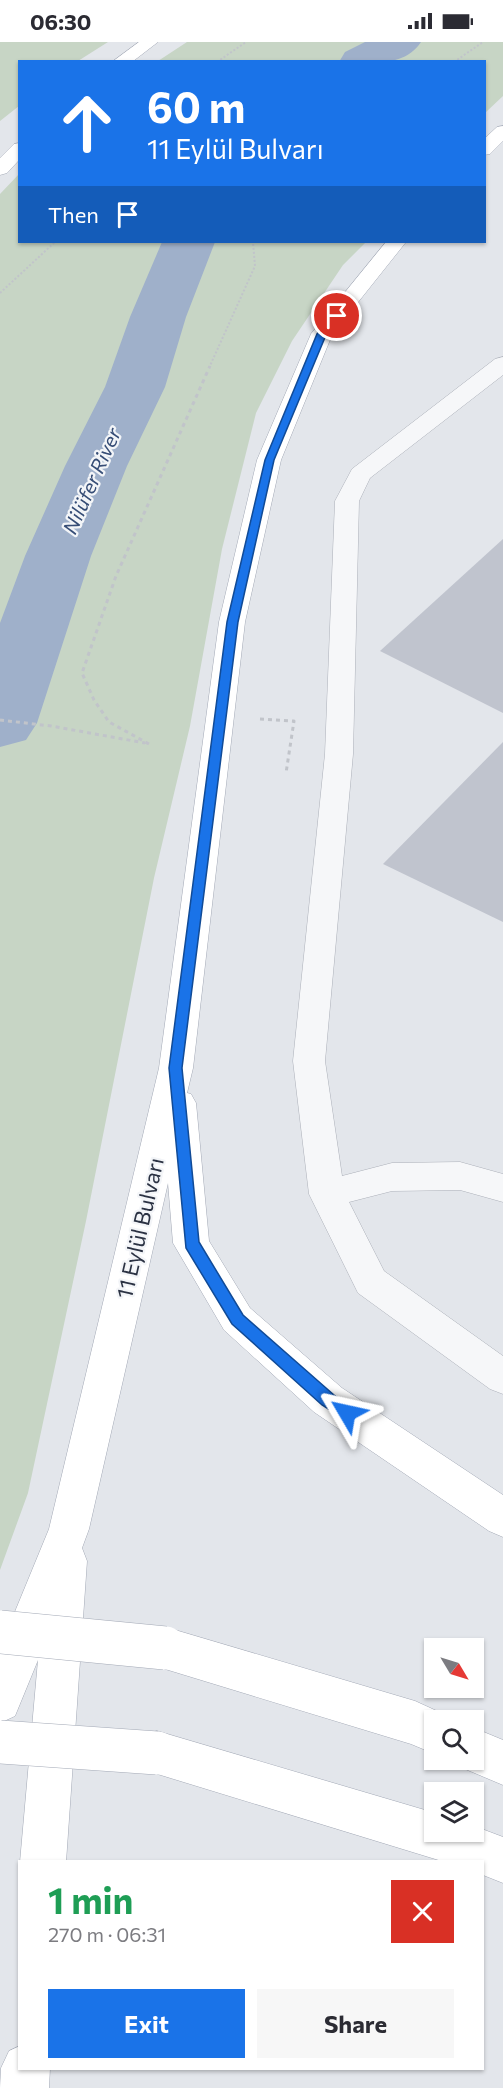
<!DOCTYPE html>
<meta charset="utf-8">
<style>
body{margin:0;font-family:Commissioner,sans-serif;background:#f7f7f7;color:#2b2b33;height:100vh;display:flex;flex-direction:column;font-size:22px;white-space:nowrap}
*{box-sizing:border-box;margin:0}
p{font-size:20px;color:#7c7c81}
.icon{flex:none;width:33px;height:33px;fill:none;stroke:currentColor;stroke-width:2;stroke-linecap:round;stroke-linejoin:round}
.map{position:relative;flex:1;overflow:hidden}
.side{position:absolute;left:18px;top:1818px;width:466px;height:210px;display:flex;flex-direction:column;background:#fff;border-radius:0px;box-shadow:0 2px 4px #0004}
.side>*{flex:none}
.top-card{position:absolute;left:18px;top:18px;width:468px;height:183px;border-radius:0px;box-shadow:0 2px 4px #0004;background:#1a73e8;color:#fff;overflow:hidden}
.needle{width:39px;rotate:128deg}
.fabs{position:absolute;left:424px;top:1596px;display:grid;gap:12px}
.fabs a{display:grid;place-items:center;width:60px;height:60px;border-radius:0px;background:#fff;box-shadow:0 2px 4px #0004;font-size:30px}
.pin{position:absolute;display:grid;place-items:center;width:51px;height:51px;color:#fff;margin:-26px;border:3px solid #fff;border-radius:50%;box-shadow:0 2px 6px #0007}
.me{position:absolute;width:66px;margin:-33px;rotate:306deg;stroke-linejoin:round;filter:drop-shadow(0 0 4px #0008)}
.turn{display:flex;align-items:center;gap:21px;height:126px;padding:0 30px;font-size:27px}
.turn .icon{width:78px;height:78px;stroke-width:2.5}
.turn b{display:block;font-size:42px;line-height:51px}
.then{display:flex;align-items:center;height:57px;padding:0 30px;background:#0003;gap:12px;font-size:22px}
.round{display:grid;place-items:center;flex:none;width:63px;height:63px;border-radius:0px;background:#f7f7f7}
.headline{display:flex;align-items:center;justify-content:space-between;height:102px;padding:0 30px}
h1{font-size:36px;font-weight:700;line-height:45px;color:#1e9e55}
.button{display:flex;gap:12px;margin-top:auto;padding:12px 30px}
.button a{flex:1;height:69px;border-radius:0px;background:#1a73e8;color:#fff;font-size:24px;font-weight:700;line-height:69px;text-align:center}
.button a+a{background:#f7f7f7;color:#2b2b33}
.status{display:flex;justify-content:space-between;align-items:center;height:42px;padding:0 30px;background:#fff;direction:ltr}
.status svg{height:16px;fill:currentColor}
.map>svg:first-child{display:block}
.green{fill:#c7d5c5}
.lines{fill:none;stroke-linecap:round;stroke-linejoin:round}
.river{fill:#9fb0ca;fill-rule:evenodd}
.building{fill:#c0c4ce}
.minor-casing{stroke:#acb0b9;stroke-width:1}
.major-casing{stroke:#a3a9b6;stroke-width:1}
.path-far1{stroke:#c1c4ca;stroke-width:2;stroke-dasharray:2 2;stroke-linecap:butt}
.path{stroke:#c1c4ca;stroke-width:3;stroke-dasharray:4 4;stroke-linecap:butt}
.minor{fill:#f6f7f9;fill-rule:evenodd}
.major{fill:#fff;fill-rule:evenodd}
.major-bridge-casing{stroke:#a3a9b6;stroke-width:44;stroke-linecap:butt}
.major-bridge{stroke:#fff;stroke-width:43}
.route{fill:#1a73e8;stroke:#114b97;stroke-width:1.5}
.labels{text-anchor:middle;stroke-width:4.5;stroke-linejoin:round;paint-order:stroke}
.far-water-label{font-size:20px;font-style:italic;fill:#364d76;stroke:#f3f5f8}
.street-label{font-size:22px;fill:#2b3243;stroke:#f3f5f8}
</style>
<div class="status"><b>06:30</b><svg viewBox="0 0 49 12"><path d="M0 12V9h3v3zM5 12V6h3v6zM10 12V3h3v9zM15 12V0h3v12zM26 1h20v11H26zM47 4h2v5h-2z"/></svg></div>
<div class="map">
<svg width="503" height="2046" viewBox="0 0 503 2046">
<rect width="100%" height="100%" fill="#e3e6eb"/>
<g class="green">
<path d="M0,0H108L78,19L20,20L19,64L0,79Z"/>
<path d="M187,0H503V54L485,71L484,20L158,19Z"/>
<path d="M19,132L20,200H366L343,223L292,299L256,371L222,507L190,684L154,836L86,1179L28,1451L0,1528V152Z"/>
</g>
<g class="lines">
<g class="river">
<path d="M365,0H421C403,27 368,20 339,20L345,10Z"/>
<path d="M162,200H215L186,275L165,345L127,424L91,514L37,681L26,698L0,705V581L25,514L65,424L105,345L130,275Z"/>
</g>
</g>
<g class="building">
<path d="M503,497V671L380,609Z"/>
<path d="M503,700V880L383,822Z"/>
</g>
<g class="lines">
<defs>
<path id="minor" d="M503,315V333L370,436L359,459L353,712L325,1019L342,1134L392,1121L460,1120L503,1132V1160L460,1148L392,1149L349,1160L384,1229L503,1314V1352L490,1347L358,1251L309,1152L293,1019L325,712L335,459L352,427L495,317Z"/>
<g id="major">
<path d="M139,0H158L132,20H112Z"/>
<path d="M503,84V99L490,112L484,113V97L497,85Z"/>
<path d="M20,101V117L7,131L0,133V116L14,102Z"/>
<path d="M386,200H406L332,293L281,418L245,580L193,1026L187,1051L191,1052L196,1061L209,1199L250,1266L342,1346L503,1453V1495L489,1489L314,1370L224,1288L173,1201L168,1141L89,1487L82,1506L87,1519L66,1820H20L38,1618L15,1674L0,1681V1606L49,1487L159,1026L219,580L257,418L311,292Z"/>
<path d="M165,1585L415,1659L450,1675L452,1678H435V1712L411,1702L165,1627L150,1621L144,1606L150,1591Z"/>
<path d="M474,1686L503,1698V1743L458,1724L456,1718H474Z"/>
<path d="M157,1689L435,1771V1790H474V1784L503,1795V1841L483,1833V1820H445L141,1727L135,1711L141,1695Z"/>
<path d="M20,2004V2026H50L49,2046H0L1,2026L9,2009Z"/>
</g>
</defs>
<use href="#minor" class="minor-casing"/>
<use href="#major" class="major-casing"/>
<g class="path-far1">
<path d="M217,20L246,0"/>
<path d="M454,20L483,0"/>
<path d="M0,251L55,200"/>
<path d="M209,326L255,224L253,200"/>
</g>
<g class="path">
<path d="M260,677L294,679L286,731"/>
<path d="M0,678L51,684L145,701"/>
<path d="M149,702L109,680L94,658L82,631L116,534L210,324"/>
</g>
<use href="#minor" class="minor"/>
<use href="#major" class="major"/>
<defs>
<g id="major-bridge">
<path d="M0,1590L165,1606"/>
<path d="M0,1700L157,1711"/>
</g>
</defs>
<use href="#major-bridge" class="major-bridge-casing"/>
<use href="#major-bridge" class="major-bridge"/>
</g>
<path class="route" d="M334,272L341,274L326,293L274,418L238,580L182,1026L199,1200L243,1273L334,1353L353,1366L355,1371L353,1377L347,1379L322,1363L232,1282L186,1206L169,1026L227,580L265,418L317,292Z"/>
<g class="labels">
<g class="far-water-label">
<text transform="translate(92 439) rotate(-66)" y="7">Nilüfer River</text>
</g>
<g class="street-label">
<text transform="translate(140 1186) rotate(-77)" y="8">11 Eylül Bulvarı</text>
</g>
</g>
</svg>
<div class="fabs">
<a><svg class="needle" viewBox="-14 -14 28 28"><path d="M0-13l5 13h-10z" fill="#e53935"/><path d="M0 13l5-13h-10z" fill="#7c7c81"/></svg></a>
<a><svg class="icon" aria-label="search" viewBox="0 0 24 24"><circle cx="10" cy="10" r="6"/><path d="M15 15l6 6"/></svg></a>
<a><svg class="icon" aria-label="layers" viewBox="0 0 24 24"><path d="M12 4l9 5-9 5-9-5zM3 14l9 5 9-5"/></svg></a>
</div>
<div class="pin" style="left:337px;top:274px;background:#d93025"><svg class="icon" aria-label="arrive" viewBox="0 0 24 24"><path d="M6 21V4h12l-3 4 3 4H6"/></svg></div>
<svg class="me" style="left:347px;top:1371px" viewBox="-20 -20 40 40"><path d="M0-17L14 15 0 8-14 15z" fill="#1a73e8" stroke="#fff" stroke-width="4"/></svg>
<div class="top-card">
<div class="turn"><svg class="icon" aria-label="ahead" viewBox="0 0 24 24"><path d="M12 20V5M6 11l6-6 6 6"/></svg><div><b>60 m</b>11 Eylül Bulvarı</div></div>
<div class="then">Then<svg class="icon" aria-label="arrive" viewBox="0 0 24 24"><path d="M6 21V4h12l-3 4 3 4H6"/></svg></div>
</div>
<section class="side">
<div class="headline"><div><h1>1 min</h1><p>270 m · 06:31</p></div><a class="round" style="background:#d93025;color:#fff"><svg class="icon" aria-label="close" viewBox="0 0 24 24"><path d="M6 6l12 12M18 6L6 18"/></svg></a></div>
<div class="button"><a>Exit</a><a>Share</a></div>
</section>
</div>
